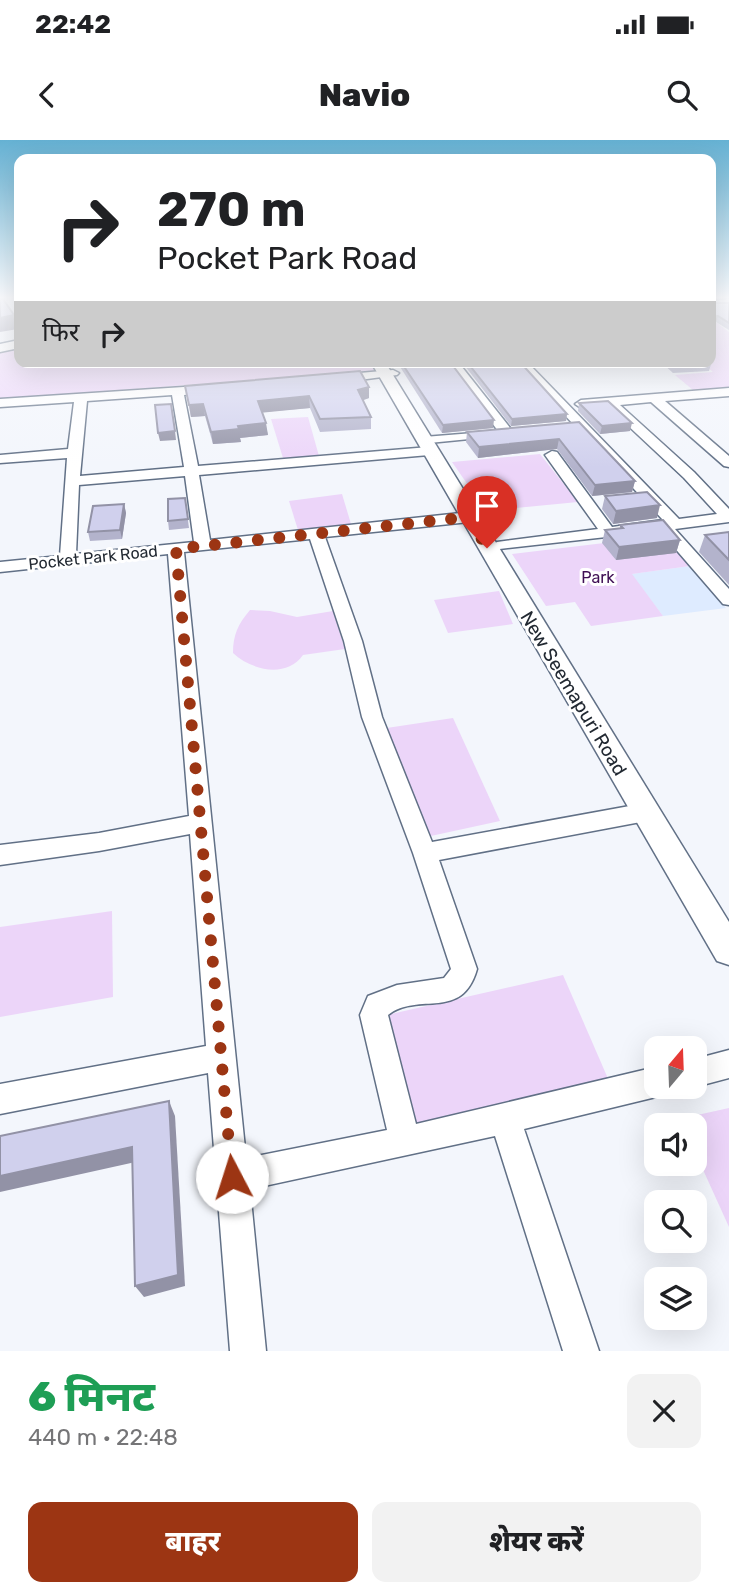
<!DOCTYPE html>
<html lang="hi">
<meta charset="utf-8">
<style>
body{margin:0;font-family:Rubik,"Noto Sans Devanagari",sans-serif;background:#f2f2f2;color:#202124;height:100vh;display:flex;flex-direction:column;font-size:26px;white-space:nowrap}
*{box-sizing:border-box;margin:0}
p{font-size:23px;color:#757577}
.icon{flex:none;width:38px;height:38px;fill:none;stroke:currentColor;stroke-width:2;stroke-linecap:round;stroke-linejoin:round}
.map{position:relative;height:1211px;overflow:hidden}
.side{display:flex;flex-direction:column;background:#fff;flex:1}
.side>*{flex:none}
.top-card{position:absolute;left:14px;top:14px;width:702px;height:214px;border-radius:14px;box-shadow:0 7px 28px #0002;background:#fff;color:#202124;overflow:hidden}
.needle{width:46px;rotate:19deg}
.fabs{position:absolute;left:644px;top:896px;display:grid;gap:14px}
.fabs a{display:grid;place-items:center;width:63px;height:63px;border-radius:14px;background:#fff;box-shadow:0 7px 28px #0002;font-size:35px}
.pin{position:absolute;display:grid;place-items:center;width:60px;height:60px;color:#fff;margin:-72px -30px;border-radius:50% 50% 50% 0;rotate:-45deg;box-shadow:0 0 7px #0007}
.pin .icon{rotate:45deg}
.me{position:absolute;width:77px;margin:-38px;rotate:355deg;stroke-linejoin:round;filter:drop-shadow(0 0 5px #0008)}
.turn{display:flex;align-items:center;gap:24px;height:147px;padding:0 28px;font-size:32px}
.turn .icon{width:91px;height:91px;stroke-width:2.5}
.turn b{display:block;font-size:49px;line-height:60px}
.then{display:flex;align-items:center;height:66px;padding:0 28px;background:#0003;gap:14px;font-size:26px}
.round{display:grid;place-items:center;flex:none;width:74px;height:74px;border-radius:14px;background:#f2f2f2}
.overview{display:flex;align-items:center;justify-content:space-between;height:119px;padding:0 28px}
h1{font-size:42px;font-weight:800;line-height:52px;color:#1e9e55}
.action{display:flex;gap:14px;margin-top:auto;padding:14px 28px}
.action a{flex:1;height:80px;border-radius:14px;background:#9c3513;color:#fff;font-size:28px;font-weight:800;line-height:80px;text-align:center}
.action a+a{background:#f2f2f2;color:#202124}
.status{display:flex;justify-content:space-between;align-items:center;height:49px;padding:0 35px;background:#fff;direction:ltr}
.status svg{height:19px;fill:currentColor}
header{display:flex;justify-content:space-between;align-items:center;height:91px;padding:0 28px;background:#fff;font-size:32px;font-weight:800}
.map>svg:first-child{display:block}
.built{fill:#deebff}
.green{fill:#ecd5f9}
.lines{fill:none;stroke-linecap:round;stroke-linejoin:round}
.minor-casing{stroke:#617086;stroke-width:3}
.major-casing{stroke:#617086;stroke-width:3}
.minor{fill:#fff;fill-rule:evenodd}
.major{fill:#fff;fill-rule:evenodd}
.wall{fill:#b3b3cc}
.shaded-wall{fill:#9292a6}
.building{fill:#d0d0ed;stroke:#9292a6;stroke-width:2}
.route{stroke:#9c3513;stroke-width:12;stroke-dasharray:0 21.6}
.labels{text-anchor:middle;stroke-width:6;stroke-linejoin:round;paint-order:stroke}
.far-street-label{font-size:16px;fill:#222932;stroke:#fff}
.far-park-label{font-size:16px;fill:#3f0f54;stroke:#fff}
.street-label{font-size:19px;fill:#222932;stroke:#fff}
</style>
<div class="status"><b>22:42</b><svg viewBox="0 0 49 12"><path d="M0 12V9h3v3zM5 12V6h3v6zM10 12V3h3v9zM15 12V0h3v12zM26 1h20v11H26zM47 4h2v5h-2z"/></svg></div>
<header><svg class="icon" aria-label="back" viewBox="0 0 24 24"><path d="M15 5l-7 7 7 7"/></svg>Navio<svg class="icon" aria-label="search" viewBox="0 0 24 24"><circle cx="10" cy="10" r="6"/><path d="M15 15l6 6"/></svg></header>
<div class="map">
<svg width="729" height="1211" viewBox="0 0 729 1211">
<rect width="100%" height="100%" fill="#f3f6fc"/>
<path class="built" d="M690,426L726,468L663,476L631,434Z"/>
<g class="green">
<path d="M711,183H717L729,192V250H693L675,235L713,232L701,222H710Z"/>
<path d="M19,209V222H369L376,231L0,259V212Z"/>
<path d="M308,277L319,316L283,318L271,279Z"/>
<path d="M540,314L578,362L486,371L452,322Z"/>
<path d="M342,354L351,384L298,390L289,361Z"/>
<path d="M663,396L690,426L632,434L663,476L591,486L575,462L546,466L512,414Z"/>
<path d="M499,451L513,484L448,493L434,460Z"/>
<path d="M250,470L270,471L297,477L333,471L345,509L303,515C286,539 251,530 233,513C233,495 238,484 250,470Z"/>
<path d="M453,578L500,681L417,699L380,589Z"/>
<path d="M112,771L113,857L0,877V787Z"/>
<path d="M563,835L616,957L419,1004L369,879Z"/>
<path d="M729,968V1087L695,1012V985H682L679,979Z"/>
</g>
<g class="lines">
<defs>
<g id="minor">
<path d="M729,159V165L710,167V161Z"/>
<path d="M447,222H458L511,289V295L419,304V298L424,297L498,291Z"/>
<path d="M515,222H527L679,379L717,374L684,338L607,266L581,268L575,264L581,260L729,248V256L665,261L729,316V327L724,326L651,262L620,265L694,332L729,369V382L675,389L729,449V465L723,464L660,391L491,410L489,407L497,402L598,389L545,315L552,311L557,312L612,387L663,380Z"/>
<path d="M393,230L399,233L397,235L337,243L331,239L337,235Z"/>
<path d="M214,245L218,246V252L184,255L198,326L429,307L436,311L429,315L199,335L210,400L479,371L487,376L479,381L325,397L362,501L382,577L432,702L646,663L654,666L657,672L654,678L646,681L439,720L477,829C462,882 419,851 388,875L416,984L656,927V947H669L666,952L656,957L524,989L599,1211H563L495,996L250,1049L266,1211H230L208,933L0,974V944L206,906L190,694L99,711L0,725V705L99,693L189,676L168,414L0,432V422L60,416L67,318L0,323V315L68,309L74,262L0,267V259ZM172,255L184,327L80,336L87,261ZM185,336L194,402L76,414L79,345ZM310,399L344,501L362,577L413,713L451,829L444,838L397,845L368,856L360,875L387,990L246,1018L184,412Z"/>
<path d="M729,910V938L695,947H693L695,919Z"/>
</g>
<g id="major">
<path d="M19,200V208L0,212V204Z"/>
<path d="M371,222H385L729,782V825L717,821Z"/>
</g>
</defs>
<use href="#minor" class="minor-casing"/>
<use href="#major" class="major-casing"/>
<use href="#minor" class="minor"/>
<use href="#major" class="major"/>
</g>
<g class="wall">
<path d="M729,163V190L716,182H710Z"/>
<path d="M710,220L712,221L709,231L673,233L661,222H710Z"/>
<path d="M397,222H450L493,288L442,293Z"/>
<path d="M462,222H520L567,274L566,281L511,286Z"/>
<path d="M185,246L369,247V258L363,260L371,277V289L320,292L310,268L262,272L268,295L240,298L241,302L213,304L205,276L191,277Z"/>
<path d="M579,263L630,291L600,294L578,271Z"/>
<path d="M579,282L635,341L632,352L592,356L557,309L478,318L466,302L467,292Z"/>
<path d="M605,356L657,378L613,384L602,369Z"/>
<path d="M185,358L189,388L169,390L168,381Z"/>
<path d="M124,364L126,373L122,399L90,401L88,392Z"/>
<path d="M620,385L680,400L676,413L616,420L602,403L605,390L620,388Z"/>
<path d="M729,392V445L699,412L705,395Z"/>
</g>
<g class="shaded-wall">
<path d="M14,175L18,189L0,192V178Z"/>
<path d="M710,176H718L716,182H710Z"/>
<path d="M369,247V258L358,262V250Z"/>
<path d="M309,256L310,268L259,273L258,261Z"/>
<path d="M203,264L205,276L191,277L189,265Z"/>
<path d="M567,274L566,281L511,286L512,279Z"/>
<path d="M494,280L493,288L442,293L443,285Z"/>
<path d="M266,283L268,295L240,298L241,302L213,304L211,292L238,286Z"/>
<path d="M632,283L630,291L600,294L602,286Z"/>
<path d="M175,291L176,300L160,301L158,293Z"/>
<path d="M559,299L557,309L478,318L479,307Z"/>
<path d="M635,341L632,352L592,356L595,345Z"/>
<path d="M124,364L126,373L122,399L120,390Z"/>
<path d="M660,365L657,378L613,384L616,371Z"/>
<path d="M680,400L676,413L616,420L619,407Z"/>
<path d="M169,961L175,976L185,1146L144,1157L135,1146Z"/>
<path d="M132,1007L140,1021L0,1052V1036Z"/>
</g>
<g class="building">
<path d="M0,159H3L14,175L0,178Z"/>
<path d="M710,163H729V183L718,176H710Z"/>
<path d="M401,222H450L494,280L443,285Z"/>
<path d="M467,222H520L567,274L512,279Z"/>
<path d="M360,231L369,247L358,250L371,277L320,279L309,256L258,261L266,283L238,286L239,289L211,292L203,264L189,265L185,246Z"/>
<path d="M608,261L632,283L602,286L579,263Z"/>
<path d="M171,264L175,291L158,293L155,265Z"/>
<path d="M579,282L635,341L595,345L559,299L479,307L467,292Z"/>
<path d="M647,352L660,365L616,371L605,356Z"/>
<path d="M185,358L188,379L168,381V359Z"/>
<path d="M124,364L120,390L88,392L93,366Z"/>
<path d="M663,380L680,400L619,407L605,390L623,388L620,385Z"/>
<path d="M729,392V420L705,395Z"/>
<path d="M169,961L178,1135L135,1146L132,1007L0,1036V996Z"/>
</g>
<linearGradient id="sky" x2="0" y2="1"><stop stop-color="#65b1d3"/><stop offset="0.48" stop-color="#fafbfe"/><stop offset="1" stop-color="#fafbfe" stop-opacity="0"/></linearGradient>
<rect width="729" height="328" fill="url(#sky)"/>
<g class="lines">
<path class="route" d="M232,1037L176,409L469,377L487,408"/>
</g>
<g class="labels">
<g class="far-street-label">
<text transform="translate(93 417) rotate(-6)" y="6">Pocket Park Road</text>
</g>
<g class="far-park-label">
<text x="598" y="443">Park</text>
</g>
<g class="street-label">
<text transform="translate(574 553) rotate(59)" y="7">New Seemapuri Road</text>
</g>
</g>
</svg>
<div class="fabs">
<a><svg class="needle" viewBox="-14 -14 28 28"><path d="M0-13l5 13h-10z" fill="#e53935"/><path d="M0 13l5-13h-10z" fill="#757577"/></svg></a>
<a><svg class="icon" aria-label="sound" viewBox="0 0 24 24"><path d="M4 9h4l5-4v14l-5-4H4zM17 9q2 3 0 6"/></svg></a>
<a><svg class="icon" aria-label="search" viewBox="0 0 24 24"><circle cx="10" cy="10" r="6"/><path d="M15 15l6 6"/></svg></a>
<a><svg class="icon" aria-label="layers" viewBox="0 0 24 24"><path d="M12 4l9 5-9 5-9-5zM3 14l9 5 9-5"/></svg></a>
</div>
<div class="pin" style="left:487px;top:408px;background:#d93025"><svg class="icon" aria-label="arrive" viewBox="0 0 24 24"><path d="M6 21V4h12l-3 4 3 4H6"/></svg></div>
<svg class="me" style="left:232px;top:1037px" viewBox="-20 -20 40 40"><circle r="19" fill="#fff"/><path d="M0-13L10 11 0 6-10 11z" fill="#9c3513"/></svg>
<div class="top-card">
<div class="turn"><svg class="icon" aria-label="right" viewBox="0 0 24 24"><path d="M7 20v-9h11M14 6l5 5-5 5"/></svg><div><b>270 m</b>Pocket Park Road</div></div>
<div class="then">फिर<svg class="icon" aria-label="right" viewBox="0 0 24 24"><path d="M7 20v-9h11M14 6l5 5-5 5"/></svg></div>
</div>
</div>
<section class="side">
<div class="overview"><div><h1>6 मिनट</h1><p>440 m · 22:48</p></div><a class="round"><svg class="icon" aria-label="close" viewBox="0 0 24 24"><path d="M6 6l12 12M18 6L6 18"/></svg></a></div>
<div class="action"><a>बाहर</a><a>शेयर करें</a></div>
</section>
